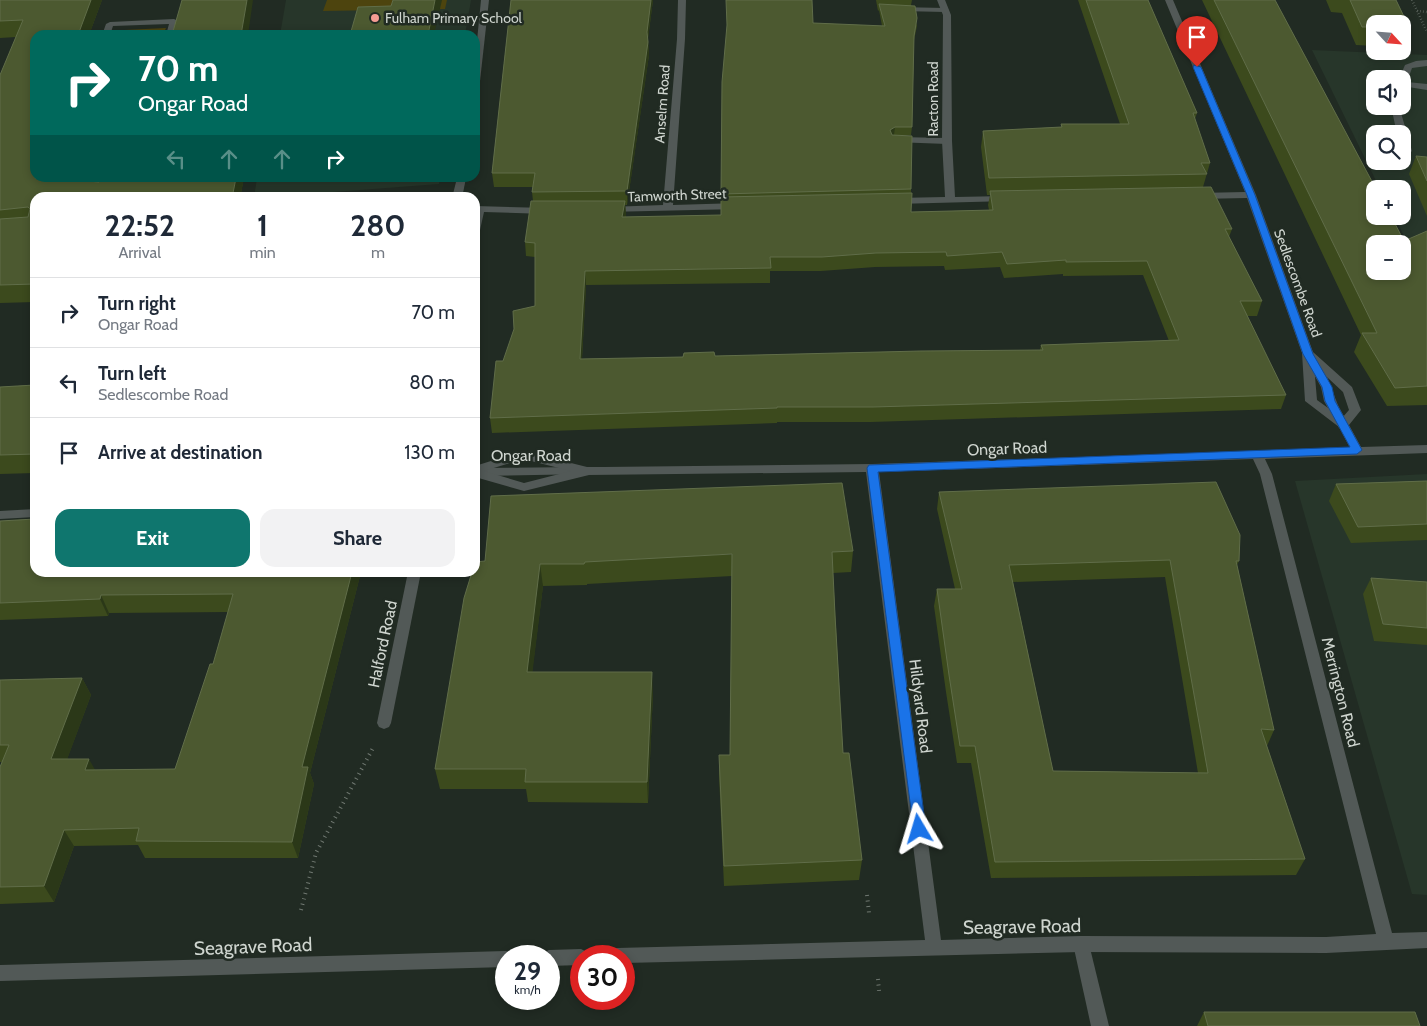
<!DOCTYPE html>
<meta charset="utf-8">
<style>
body{margin:0;font-family:Cabin,sans-serif;background:#f2f2f3;color:#1f2937;height:100vh;display:flex;flex-direction:column;font-size:19px;white-space:nowrap}
*{box-sizing:border-box;margin:0}
p{font-size:16px;color:#747a83}
.icon{flex:none;width:28px;height:28px;fill:none;stroke:currentColor;stroke-width:2;stroke-linecap:round;stroke-linejoin:round}
.map{position:relative;flex:1;overflow:hidden}
.sheet{position:absolute;left:30px;top:192px;width:450px;height:385px;display:flex;flex-direction:column;background:#fff;border-radius:15px;box-shadow:0 2px 8px #0003}
.sheet>*{flex:none}
.guide{position:absolute;left:30px;top:30px;width:450px;height:152px;border-radius:15px;box-shadow:0 2px 8px #0003;background:#00695c;color:#fff;overflow:hidden}
.needle{width:32px;rotate:116deg}
.buttons{position:absolute;left:1366px;top:15px;display:grid;gap:10px}
.buttons a{display:grid;place-items:center;width:45px;height:45px;border-radius:10px;background:#fff;box-shadow:0 2px 8px #0003;font-size:25px}
.speed{position:absolute;left:495px;top:945px;display:flex;gap:10px;font-size:25px;font-weight:700;text-align:center}
.speed>*{display:grid;place-content:center;width:65px;height:65px;border-radius:50%;background:#fff;box-shadow:0 2px 8px #0003;line-height:1}
.speed small{font-size:12px;font-weight:400}
.speed .limit{border:8px solid #d22;background:#fff;color:#111}
.pin{position:absolute;display:grid;place-items:center;width:42px;height:42px;color:#fff;margin:-51px -21px;border-radius:50% 50% 50% 0;rotate:-45deg;box-shadow:0 0 5px #0007}
.pin .icon{rotate:45deg}
.me{position:absolute;width:55px;margin:-28px;rotate:353deg;stroke-linejoin:round;filter:drop-shadow(0 0 4px #0008)}
.turn{display:flex;align-items:center;gap:18px;height:105px;padding:0 25px;font-size:22px}
.turn .icon{width:65px;height:65px;stroke-width:2.5}
.turn b{display:block;font-size:35px;line-height:42px}
.lanes{display:flex;align-items:center;height:48px;padding:0 25px;background:#0003;justify-content:center;gap:25px;direction:ltr}
.lanes .off{opacity:.35}
.eta{display:flex;justify-content:space-evenly;align-items:center;height:85px;text-align:center}
.eta b{font-size:30px;font-weight:800;line-height:35px}
.button{display:flex;gap:10px;margin-top:auto;padding:10px 25px}
.button a{flex:1;height:58px;border-radius:15px;background:#0f766e;color:#fff;font-size:20px;font-weight:800;line-height:58px;text-align:center}
.button a+a{background:#f2f2f3;color:#1f2937}
ul{padding:0;list-style:none}
li{display:flex;align-items:center;gap:15px;height:70px;padding:0 25px;border-top:1px solid #e0e1e3}
li div{flex:1}
li b{display:block;font-size:19px}
li em{font-style:normal}
.map>svg:first-child{display:block}
.built{fill:#27362a;fill-rule:evenodd}
.green{fill:#4d440e}
.lines{fill:none;stroke-linecap:round;stroke-linejoin:round}
.path-far1{stroke:#707871;stroke-width:2.5;stroke-dasharray:0.5 2.5;stroke-linecap:butt}
.path{stroke:#707871;stroke-width:4;stroke-dasharray:1 4.5;stroke-linecap:butt}
.lane{fill:#525957;fill-rule:evenodd}
.street{fill:#525957;fill-rule:evenodd}
.wall{fill:#3c4a1d;fill-rule:evenodd}
.shaded-wall{fill:#2b3818}
.building{fill:#4c5930;stroke:#606d49;fill-rule:evenodd}
.route{fill:#1a73e8;stroke:#114b97}
.poi-dot{fill:#f59c93;stroke:#212b23;stroke-width:2}
.labels{text-anchor:middle;stroke-width:5;stroke-linejoin:round;paint-order:stroke}
.far-poi-label{font-size:14px;fill:#cfd5cf;stroke:#212b23;text-anchor:start}
.far-street-label{font-size:14px;fill:#cfd5cf;stroke:#212b23}
.street-label{font-size:16px;fill:#cfd5cf;stroke:#212b23}
.near-street-label{font-size:19px;fill:#cfd5cf;stroke:#212b23}
</style>
<div class="map">
<svg width="1427" height="1026" viewBox="0 0 1427 1026">
<rect width="100%" height="100%" fill="#212b23"/>
<g class="built">
<path d="M286,0H471L465,35H280Z"/>
<path d="M1312,50L1427,55V242L1406,240L1394,216H1402V189H1380ZM1375,79H1402V106H1375ZM1375,134H1402V161H1375Z"/>
<path d="M257,178H440L439,184L254,198Z"/>
<path d="M1427,474V895L1412,894L1295,481Z"/>
</g>
<g class="green">
<path d="M327,0H447L445,9L323,11Z"/>
<path d="M166,28L163,35H122L124,30Z"/>
</g>
<g class="lines">
<g class="path-far1">
<path d="M1412,0L1427,32"/>
<path d="M1417,11L1427,12"/>
</g>
<g class="path">
<path d="M867,895L869,913"/>
<path d="M301,910L316,853L373,748"/>
<path d="M878,979L879,991"/>
</g>
<g class="lane">
<path d="M897,7L945,8L949,10L945,12L900,11H897Z"/>
<path d="M174,19L178,21L174,35H166L169,24L113,26L110,35H102L106,24L110,22Z"/>
<path d="M1427,60V66L1412,68L1407,82L1427,84V90L1402,86V79H1399L1405,65L1416,61Z"/>
<path d="M1391,106H1399L1412,151L1410,153L1407,154L1402,151V134H1397Z"/>
<path d="M897,137L947,138L952,141L947,144L894,142V138Z"/>
<path d="M1308,350C1320,353 1332,389 1336,400C1339,409 1345,417 1349,425L1347,428H1339L1324,401L1321,387L1302,353Z"/>
<path d="M585,467L591,471L589,474L475,476V468Z"/>
<path d="M1081,936L1087,939L1089,944L1109,1026H1091L1073,944L1075,939Z"/>
</g>
<g class="street">
<path d="M481,0H489L479,90L475,93V61Z"/>
<path d="M678,0H686L685,39L673,205L739,203L744,206L739,209L606,212V208L609,207L663,205L677,39Z"/>
<path d="M937,0H945L951,15L952,141L955,197L1006,196L1011,199L1009,201L896,204L891,201L896,198L945,197L942,141L943,15Z"/>
<path d="M1165,0H1173L1256,195L1313,352L1352,387L1361,410L1349,425L1361,447L1427,445V453L1265,459L1272,474L1392,933L1427,932V948L1326,953L1081,952L624,963V956H609L611,951L617,948L925,940L866,472L589,475L524,491L475,477V466L523,451L587,467H603L872,464L1350,448L1339,427L1305,401L1302,353L1247,198L1198,199L1193,196L1198,193L1245,192ZM1314,365L1343,392L1349,410L1342,418L1317,400ZM523,459L571,471L524,483L484,471ZM1253,459L1260,474L1376,934L1326,937L1081,936L941,940L879,472Z"/>
<path d="M457,178H466L462,198H452Z"/>
<path d="M475,206L546,208L551,211L546,214L484,212L480,230L475,233Z"/>
<path d="M35,509V517L0,519V511Z"/>
<path d="M408,572H421L391,723L389,727L384,729L379,727L377,723Z"/>
<path d="M581,949L587,952L589,956H581V965L549,966V956H542L543,953L549,950Z"/>
<path d="M506,951L512,954L513,956H506V967L0,981V965Z"/>
</g>
</g>
<g class="wall">
<path d="M0,0H102L89,35H35V178L99,182L100,178H244L240,198H35V302L0,303V75L16,37L0,38Z"/>
<path d="M511,0H653L648,39L649,55L627,205H625L626,217L721,215L722,82L813,23L882,26L879,10L878,11L876,0H912L911,5L917,26L914,40L912,127L911,135L893,136L911,189V212L989,210L988,205L990,195H987L981,147L983,131L1061,127V124H1120L1078,0H1148L1197,113L1195,119L1210,163L1203,187L1232,229L1229,237L1262,301L1257,316H1247L1286,395L1281,409L871,422H777V423L492,433L490,418L503,361L535,306V257L526,256L525,242L533,201L532,192L533,187H494L492,173ZM944,266L945,270L1000,267L1004,278L1063,274V276L1143,275L1169,341L1041,345L1040,350L715,356L683,357L582,359L586,285L770,283V271H821L875,267Z"/>
<path d="M1202,0H1275L1404,241L1427,231V405L1387,406L1354,352L1361,335Z"/>
<path d="M1326,0H1396L1410,29L1403,48H1402V24H1375V46L1356,45L1342,13L1331,12Z"/>
<path d="M1416,156L1427,157V216L1409,174Z"/>
<path d="M35,385V473L0,474V387Z"/>
<path d="M1427,481V540L1351,543L1329,501L1336,484Z"/>
<path d="M939,492L1239,561L1237,565L1274,730L1267,746L1305,859L1296,875L991,878L971,763H957L946,692L934,606L937,589H955L937,509ZM1165,577L1198,773L1053,771L1013,582Z"/>
<path d="M0,521L35,572H361L310,773L314,784L298,858H145L138,845L74,846L54,902L0,904V767L2,762H0V680L82,678L91,695L67,759L95,770L175,769L213,664L228,612L109,613L108,616L0,620Z"/>
<path d="M853,551L851,572L833,573L843,753L862,860L859,880L724,886L719,775V755H730L732,576L587,584V585L543,586L532,672L653,693L648,803L528,802L526,789H440L435,769L475,562Z"/>
<path d="M1371,578L1427,582V645L1374,641L1363,594Z"/>
<path d="M1204,1012L1420,1026H1197Z"/>
</g>
<g class="shaded-wall">
<path d="M91,0H102L89,35H78Z"/>
<path d="M247,0H253L248,35H241Z"/>
<path d="M435,0H442L434,35H428Z"/>
<path d="M651,0H653L647,45V32Z"/>
<path d="M648,42L649,55L627,205V191Z"/>
<path d="M895,127L894,135L889,138L890,130Z"/>
<path d="M35,153V176L31,165Z"/>
<path d="M88,178H99L94,198L87,181Z"/>
<path d="M236,178H244L240,198H232Z"/>
<path d="M625,201L626,215L623,231L622,217Z"/>
<path d="M585,271L586,285L581,374L580,359Z"/>
<path d="M540,564L543,586L530,693L527,672Z"/>
<path d="M352,572H361L310,773L314,784L298,858L292,842L302,767Z"/>
<path d="M101,595L109,613L108,616L100,599Z"/>
<path d="M652,672L653,693L648,803L647,782Z"/>
<path d="M82,678L91,695L61,776L51,759Z"/>
<path d="M89,759L98,775L85,770Z"/>
<path d="M64,830L74,846L54,902L44,886Z"/>
</g>
<g class="building">
<path d="M0,0H91L78,35H35V153L31,165L35,164V178H88L87,181L99,182L100,178H236L232,198H35V284L0,285V219L28,217L30,209L28,207L0,210V75L23,20L0,21Z"/>
<path d="M182,0H247L241,35H172Z"/>
<path d="M393,0H435L428,35H350L358,7L391,6Z"/>
<path d="M511,0H651L647,32L648,42L627,191L532,192L535,173H492Z"/>
<path d="M726,0H812L813,23L885,26L879,4L915,6L917,18L914,36L912,127H895L890,130L892,135L912,136L911,189L721,194L722,82L727,25Z"/>
<path d="M1086,0H1148L1197,113H1193L1210,163H1201L1207,174L989,178L983,131L1062,127L1061,124H1129Z"/>
<path d="M1214,0H1275L1376,189H1375V216H1391L1404,241L1427,231V386L1395,388L1362,333H1377ZM1375,244H1402V271H1375Z"/>
<path d="M1350,0H1396L1410,29H1402V24H1375V27H1362Z"/>
<path d="M1416,156L1427,157V181Z"/>
<path d="M1211,187L1232,229H1225L1262,301H1240L1286,395L873,407H777V408L490,418L496,361H503L514,329L513,311L535,306V243L525,242L531,201H625L622,217L721,215V197L912,193L911,212L993,210L990,191ZM946,252L947,256L1002,252L1007,264L1066,260V262L1147,261L1179,340L1041,345L1043,350L921,351L715,356L714,352L684,353L683,357L580,359L585,271L771,268L770,257H822L876,253Z"/>
<path d="M35,385V454L0,455V387Z"/>
<path d="M1427,481V524L1358,527L1336,484Z"/>
<path d="M1216,482L1240,535L1239,561H1236L1274,730L1261,729L1305,859L995,862L975,746H960L949,675L937,589H962L939,492ZM1170,560L1208,773L1053,771L1009,565Z"/>
<path d="M842,483L853,551L832,552L835,615L843,753H849L862,860L724,866L719,755H730L732,554L585,562L584,564H540L527,672H652L647,782H525L526,769H435L464,598L472,572H475V562L485,561L491,496Z"/>
<path d="M35,519V572H352L302,767H308L292,842L136,841L139,828L64,830L44,886L0,887V767L9,745H0V680L82,678L51,759H89L85,770L175,769L210,664H213L233,594L101,595L100,599L0,603V521Z"/>
<path d="M1371,578L1427,582V628L1383,624Z"/>
<path d="M1204,1012H1415L1420,1026H1208Z"/>
</g>
<path class="route" d="M1194,65L1201,67L1255,195L1313,354L1332,387L1335,401L1362,450L1357,454L878,472L926,829L924,833L919,835L914,833L867,468L869,465L1350,447L1325,401L1322,387L1303,354L1247,195L1193,67Z"/>
<circle class="poi-dot" cx="375" cy="18" r="5"/>
<g class="labels">
<g class="far-poi-label">
<text x="385" y="23">Fulham Primary School</text>
</g>
<g class="far-street-label">
<text transform="translate(933 99) rotate(-90)" y="5">Racton Road</text>
<text transform="translate(662 104) rotate(-86)" y="5">Anselm Road</text>
<text transform="translate(677 195) rotate(-2)" y="5">Tamworth Street</text>
<text transform="translate(1298 283) rotate(70)" y="5">Sedlescombe Road</text>
</g>
<g class="street-label">
<text transform="translate(1007 448) rotate(-2)" y="6">Ongar Road</text>
<text x="531" y="461">Ongar Road</text>
<text transform="translate(382 644) rotate(-78)" y="6">Halford Road</text>
<text transform="translate(1341 692) rotate(76)" y="6">Merrington Road</text>
<text transform="translate(921 706) rotate(83)" y="6">Hildyard Road</text>
</g>
<g class="near-street-label">
<text transform="translate(1022 926) rotate(-1)" y="7">Seagrave Road</text>
<text transform="translate(253 946) rotate(-2)" y="7">Seagrave Road</text>
</g>
</g>
</svg>
<div class="buttons">
<a><svg class="needle" viewBox="-14 -14 28 28"><path d="M0-13l5 13h-10z" fill="#e53935"/><path d="M0 13l5-13h-10z" fill="#747a83"/></svg></a>
<a><svg class="icon" aria-label="sound" viewBox="0 0 24 24"><path d="M4 9h4l5-4v14l-5-4H4zM17 9q2 3 0 6"/></svg></a>
<a><svg class="icon" aria-label="search" viewBox="0 0 24 24"><circle cx="10" cy="10" r="6"/><path d="M15 15l6 6"/></svg></a>
<a>+</a>
<a>−</a>
</div>
<div class="speed"><div>29<small>km/h</small></div><div class="limit">30</div></div>
<div class="pin" style="left:1197px;top:67px;background:#d93025"><svg class="icon" aria-label="arrive" viewBox="0 0 24 24"><path d="M6 21V4h12l-3 4 3 4H6"/></svg></div>
<svg class="me" style="left:919px;top:829px" viewBox="-20 -20 40 40"><path d="M0-17L14 15 0 8-14 15z" fill="#1a73e8" stroke="#fff" stroke-width="4"/></svg>
<div class="guide">
<div class="turn"><svg class="icon" aria-label="right" viewBox="0 0 24 24"><path d="M7 20v-9h11M14 6l5 5-5 5"/></svg><div><b>70 m</b>Ongar Road</div></div>
<div class="lanes"><svg class="icon off" aria-label="left" viewBox="0 0 24 24"><path d="M17 20v-9H6M10 6l-5 5 5 5"/></svg><svg class="icon off" aria-label="ahead" viewBox="0 0 24 24"><path d="M12 20V5M6 11l6-6 6 6"/></svg><svg class="icon off" aria-label="ahead" viewBox="0 0 24 24"><path d="M12 20V5M6 11l6-6 6 6"/></svg><svg class="icon" aria-label="right" viewBox="0 0 24 24"><path d="M7 20v-9h11M14 6l5 5-5 5"/></svg></div>
</div>
<section class="sheet">
<div class="eta">
<div><b>22:52</b><p>Arrival</p></div>
<div><b>1</b><p>min</p></div>
<div><b>280</b><p>m</p></div>
</div>
<ul>
<li><svg class="icon" aria-label="right" viewBox="0 0 24 24"><path d="M7 20v-9h11M14 6l5 5-5 5"/></svg><div><b>Turn right</b><p>Ongar Road</p></div><em>70 m</em></li>
<li><svg class="icon" aria-label="left" viewBox="0 0 24 24"><path d="M17 20v-9H6M10 6l-5 5 5 5"/></svg><div><b>Turn left</b><p>Sedlescombe Road</p></div><em>80 m</em></li>
<li><svg class="icon" aria-label="arrive" viewBox="0 0 24 24"><path d="M6 21V4h12l-3 4 3 4H6"/></svg><div><b>Arrive at destination</b></div><em>130 m</em></li>
</ul>
<div class="button"><a>Exit</a><a>Share</a></div>
</section>
</div>
